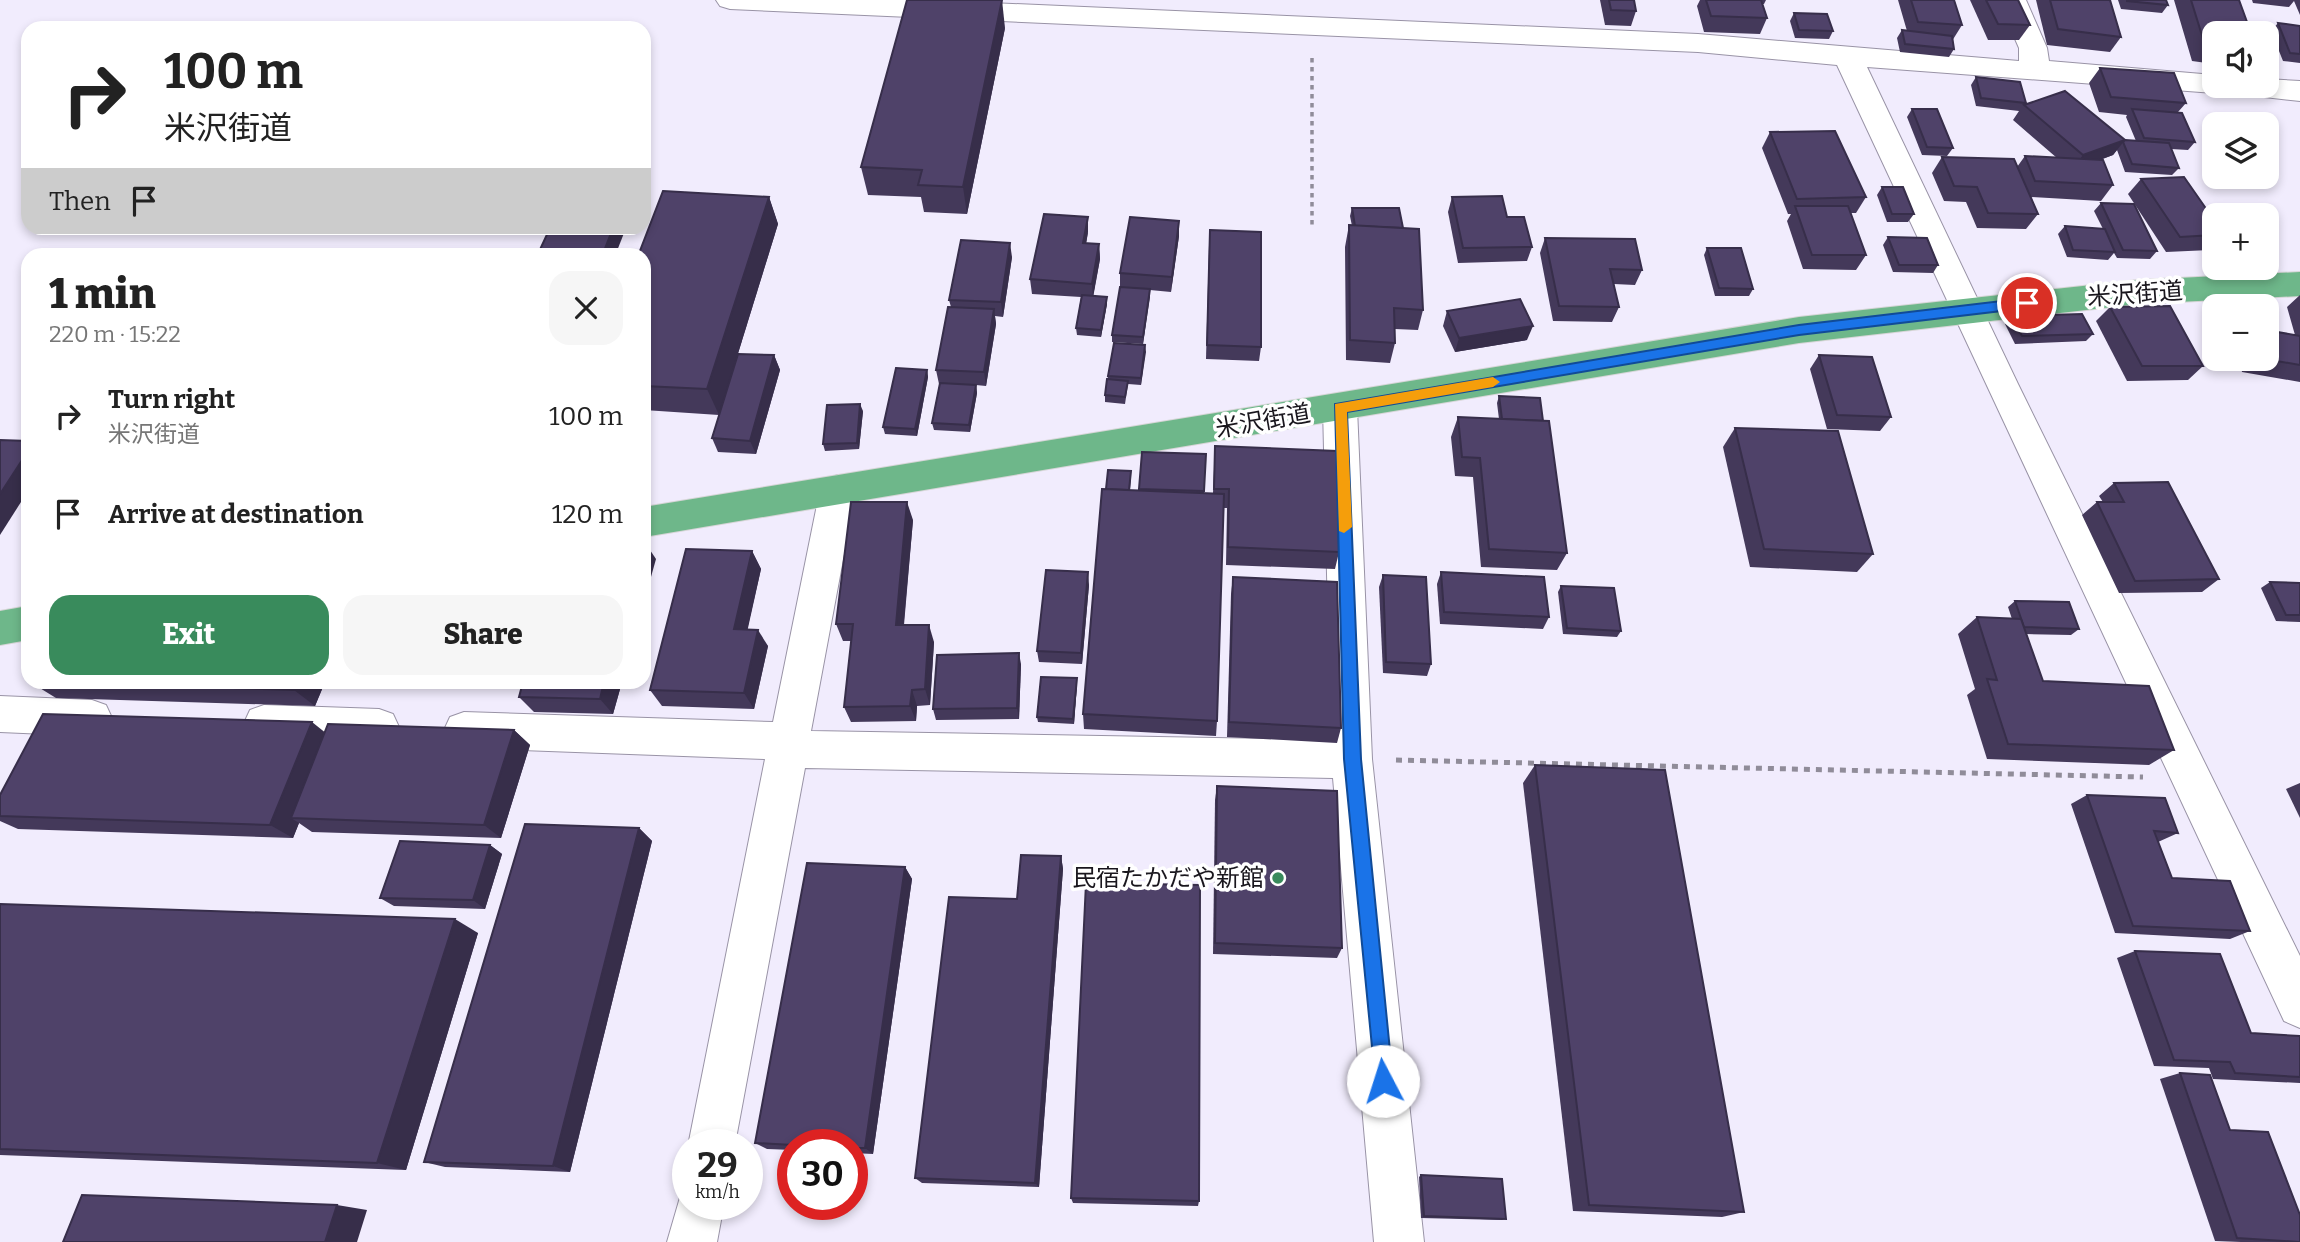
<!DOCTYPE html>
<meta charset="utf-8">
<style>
body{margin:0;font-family:Bitter,"Noto Sans JP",serif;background:#f6f6f6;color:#222;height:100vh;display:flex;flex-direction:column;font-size:26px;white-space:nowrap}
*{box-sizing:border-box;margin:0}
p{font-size:23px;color:#767676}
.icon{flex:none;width:38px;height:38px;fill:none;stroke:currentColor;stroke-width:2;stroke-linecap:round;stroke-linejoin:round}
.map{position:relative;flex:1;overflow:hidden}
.drawer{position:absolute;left:21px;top:248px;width:630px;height:441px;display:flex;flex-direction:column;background:#fff;border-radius:21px;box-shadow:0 4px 10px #0003}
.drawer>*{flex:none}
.hud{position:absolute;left:21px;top:21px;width:630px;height:214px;border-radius:21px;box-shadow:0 4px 10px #0003;background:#fff;color:#222;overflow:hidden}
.controls{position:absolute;left:2202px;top:21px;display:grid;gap:14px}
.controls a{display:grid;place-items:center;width:77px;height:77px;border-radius:14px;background:#fff;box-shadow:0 4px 10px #0003;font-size:35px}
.speed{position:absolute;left:672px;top:1129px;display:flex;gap:14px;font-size:35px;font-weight:700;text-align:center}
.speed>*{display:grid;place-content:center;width:91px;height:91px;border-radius:50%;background:#fff;box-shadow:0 4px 10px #0003;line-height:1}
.speed small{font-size:18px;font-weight:400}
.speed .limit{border:10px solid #d22;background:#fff;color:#111}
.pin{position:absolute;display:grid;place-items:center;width:60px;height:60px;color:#fff;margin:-30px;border:4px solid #fff;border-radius:50%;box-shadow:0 2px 7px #0007}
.me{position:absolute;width:77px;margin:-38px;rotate:355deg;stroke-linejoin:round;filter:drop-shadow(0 0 5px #0008)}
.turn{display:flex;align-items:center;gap:24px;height:147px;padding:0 28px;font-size:32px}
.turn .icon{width:91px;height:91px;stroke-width:2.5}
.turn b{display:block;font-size:49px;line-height:60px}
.then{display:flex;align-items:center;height:66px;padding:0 28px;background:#0003;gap:14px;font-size:26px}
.round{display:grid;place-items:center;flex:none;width:74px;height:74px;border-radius:21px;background:#f6f6f6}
.headline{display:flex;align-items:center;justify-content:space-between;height:119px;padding:0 28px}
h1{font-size:42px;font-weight:800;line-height:52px}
.action{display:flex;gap:14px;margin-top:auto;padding:14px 28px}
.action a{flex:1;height:80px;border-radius:21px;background:#398b5c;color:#fff;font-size:28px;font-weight:800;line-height:80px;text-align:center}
.action a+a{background:#f6f6f6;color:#222}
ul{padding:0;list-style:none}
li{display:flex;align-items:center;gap:21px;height:98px;padding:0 28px}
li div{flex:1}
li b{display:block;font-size:26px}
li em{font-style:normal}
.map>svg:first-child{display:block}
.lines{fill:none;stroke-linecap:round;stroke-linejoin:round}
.minor-casing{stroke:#9993a6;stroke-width:2}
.highway-casing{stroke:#d6d5d6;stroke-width:2}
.path-far1{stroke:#908c99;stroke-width:3.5;stroke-dasharray:4.5 4.5;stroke-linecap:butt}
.path{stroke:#908c99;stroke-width:5;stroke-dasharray:6 6;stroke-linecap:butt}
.minor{fill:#fff;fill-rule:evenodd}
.highway{fill:#6eb78a;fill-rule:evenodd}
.wall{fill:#44395a}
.shaded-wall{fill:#372e4a}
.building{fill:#4f4269;stroke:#372e4a;stroke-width:2}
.route{fill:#1a73e8;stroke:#114b97;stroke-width:2}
.slow{fill:#f59e0b}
.poi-dot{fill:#398b5c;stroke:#fff;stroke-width:2.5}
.labels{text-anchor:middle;stroke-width:7;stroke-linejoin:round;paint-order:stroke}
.street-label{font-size:24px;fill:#19161d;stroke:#fff}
.poi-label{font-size:24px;fill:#19161d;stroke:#fff;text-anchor:end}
</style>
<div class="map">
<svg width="2300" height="1242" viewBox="0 0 2300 1242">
<rect width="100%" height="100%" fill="#f1ecfd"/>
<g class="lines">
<defs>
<g id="minor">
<path d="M716,0H924L1698,34L2019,61V48L1998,0H2026L2047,48L2049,61L2214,75V86H2266V79L2300,81V101L2229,93L2226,88L2214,93L1867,67L2018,384L2300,956V1028L2284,1021L1837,65L1698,52L730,9L720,6Z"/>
<path d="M1340,394L1352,398L1357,408L1372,759L1424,1242H1374L1333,778L805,768L735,1144L688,1146L765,759L464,748L450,743L444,730L450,717L464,712L773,722L820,490L825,480L838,475L851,480L856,490L811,731L1331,740L1323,408L1328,398Z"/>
<path d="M0,696L92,700L106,705L112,718L106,731L92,736L0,732Z"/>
<path d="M264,705L379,709L393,714L399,727L393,740L379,745L264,741L250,736L244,723L250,710Z"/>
<path d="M688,1185V1204H724L717,1242H667L683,1187Z"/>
</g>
<g id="highway">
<path d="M2300,272V296L2138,304L1799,343L644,537V507L1799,317L2138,280Z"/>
<path d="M28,606V640L0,645V611Z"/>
</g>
</defs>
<use href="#minor" class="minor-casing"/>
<use href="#highway" class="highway-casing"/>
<path class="path-far1" d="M1312,58V225"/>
<path class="path" d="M1396,760L2143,777"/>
<use href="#minor" class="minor"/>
<use href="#highway" class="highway"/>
</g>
<g class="wall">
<path d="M1600,0H1634L1636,11L1631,26L1605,25Z"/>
<path d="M1700,0H1766L1764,4H1762L1767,18L1760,34L1704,32L1697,6Z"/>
<path d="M1898,0H1954L1962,25L1952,41L1954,49L1949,57L1900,52L1897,38L1902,30L1907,31Z"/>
<path d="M1970,0H2018L2030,25L2019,40H1988Z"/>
<path d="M2036,0H2110L2121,37L2110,52L2047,45Z"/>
<path d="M2118,0H2166L2168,5L2162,13L2121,9Z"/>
<path d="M2174,0H2239L2214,33V64L2192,61Z"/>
<path d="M2252,0H2300V15L2294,1L2289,7L2253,3Z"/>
<path d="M1794,13L1833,31L1829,39L1795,38L1790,21Z"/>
<path d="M2278,23L2300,26V63L2283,61L2271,31Z"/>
<path d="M1005,28L967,214L924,212L921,197L868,195L861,167Z"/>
<path d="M2100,68L2186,103L2178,112L2195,142L2188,150L2171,149L2179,168L2172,175L2125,172L2117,150L2113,155L2100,160L2113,185L2101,201L2031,197L2038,214L2026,229L1977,228L1966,202L1944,201L1932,173L1942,157L2017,167L2025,156L2057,158L2013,120L2019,111L1976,106L1971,85L1976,77L2026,103L2125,140L2136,141L2126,117L2127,115L2099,112L2089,83Z"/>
<path d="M1912,109L1953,148L1947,156L1922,155L1907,117Z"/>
<path d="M1770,132L1866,197L1856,213H1850L1866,255L1856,270L1803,269L1787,221L1791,214H1788L1762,148Z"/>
<path d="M2141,179L2214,220V245L2210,250L2166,252L2128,194Z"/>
<path d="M1882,187L1914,214L1908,222H1887L1877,195Z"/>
<path d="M769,197L778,224L719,415L644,410V256Z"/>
<path d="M1452,197L1507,217L1532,247L1527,261L1458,263L1448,212Z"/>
<path d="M2101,203L2157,251L2150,259L2117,258L2114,253L2108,260L2067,257L2058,234L2065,226L2103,229L2094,211Z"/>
<path d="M1352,208L1403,228L1423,310L1418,330L1395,329V343L1390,363L1346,360L1345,247L1349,225L1352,226L1350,216Z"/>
<path d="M2221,209L2256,215H2216Z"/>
<path d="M1179,221V236L1171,292L1150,290L1143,344L1112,342V335L1120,287V273Z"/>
<path d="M1088,232L1086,243L1099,244L1100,259L1093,296L1107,304L1101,337L1077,335L1076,328L1081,297L1032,294L1030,279Z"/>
<path d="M1888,237L1938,265L1933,273L1893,272L1883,245Z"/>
<path d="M1545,238L1642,270L1635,285L1614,284L1619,307L1612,322L1553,321L1540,253Z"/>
<path d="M1209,245L1261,347L1259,361L1206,359Z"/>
<path d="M1707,248L1753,289L1749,296H1715L1704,255Z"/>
<path d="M1012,257L1003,317L995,316L996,324L986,386L976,385L977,393L970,432L934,430L932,423L940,384H939L936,370L951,307L949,300Z"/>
<path d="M2300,295V382L2242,372L2239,359H2266L2295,335L2287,307Z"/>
<path d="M2110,307L2203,366L2188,380L2127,381L2096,321Z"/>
<path d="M1447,311L1527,340L1455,352L1443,326Z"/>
<path d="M2012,316L2093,334L2086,341L2015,344L2005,324Z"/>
<path d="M1145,345L1141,385L1128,384L1125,404L1105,402V395L1108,376Z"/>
<path d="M774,355L780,370L756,454L718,452L712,438Z"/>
<path d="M1819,355L1891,417L1880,431L1827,429L1810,369Z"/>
<path d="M927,370L928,377L917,436L885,434L883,427Z"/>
<path d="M1499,396L1543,421L1567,553L1557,570L1481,567L1473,477L1455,476L1451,437L1458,417L1499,419L1497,403Z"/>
<path d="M863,411L859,449L825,451L823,444Z"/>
<path d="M1735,428L1873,554L1857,572L1750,567L1723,447Z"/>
<path d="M1215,446L1339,552L1335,569L1226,565L1227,508H1223L1217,721L1216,736L1084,729L1083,714L1106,489L1131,478L1130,490H1139L1142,452L1206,454L1204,493H1213Z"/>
<path d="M2114,483L2219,579L2202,592L2119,593L2082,515L2097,502H2103L2099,496Z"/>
<path d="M913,520L904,625L934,642L930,705L917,706L916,721L851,722L844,707L851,641H843L836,624Z"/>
<path d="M752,551L761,569L747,630L768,646L754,709L662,706L650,690Z"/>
<path d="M1441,572L1549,617L1543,629L1440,624L1437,584Z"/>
<path d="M1383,575L1431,664L1427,676L1383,673L1379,587Z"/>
<path d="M1233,577L1341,728L1337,743L1227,737L1231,594Z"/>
<path d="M2270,582L2300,583V622L2276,621L2261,588Z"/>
<path d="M1089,585L1082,664L1039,662L1037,651Z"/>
<path d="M1561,586L1621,631L1617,637L1563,634L1558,592Z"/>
<path d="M2015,601L2079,629L2071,635L2026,634L2043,681L2174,750L2149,765L1987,759L1967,695L1975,689L1958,634L1977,617L2012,619L2008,607Z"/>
<path d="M1021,664L1019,719L936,720L933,709Z"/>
<path d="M1077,678V684L1074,724L1038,722L1037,717Z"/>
<path d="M30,682H325L315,706L56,698Z"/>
<path d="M523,682H622L613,714L534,712L519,697Z"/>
<path d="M514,730L530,745L501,838L312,832L299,823L293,838L18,829L0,821V795L325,732Z"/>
<path d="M1535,765L1744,1212L1722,1217L1573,1211L1523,783Z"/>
<path d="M2300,783V818L2286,789Z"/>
<path d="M1217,786L1342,948L1337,958L1213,954L1215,800Z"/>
<path d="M2087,795L2178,833L2158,842L2172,878L2250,931L2230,939L2115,933L2071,804Z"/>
<path d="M639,828L652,841L570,1172L445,1167L424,1162Z"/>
<path d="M490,845L502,854L485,909L394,906L380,898Z"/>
<path d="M1061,856L1063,869L1039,1187L922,1183L915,1178Z"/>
<path d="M905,867L912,879L873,1154L852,1153V1144H793V1150L767,1149L755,1143Z"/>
<path d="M0,904L478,933L406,1170L0,1155Z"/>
<path d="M2135,951L2251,1033L2300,1036V1083L2213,1079L2209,1068L2154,1066L2117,958Z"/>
<path d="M2180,1073L2230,1130L2300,1242H2241L2215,1241L2160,1079Z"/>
<path d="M1421,1175L1506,1219L1502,1220L1421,1218L1419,1177Z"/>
<path d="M1071,1198L1199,1201L1198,1206L1073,1203Z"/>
</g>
<g class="shaded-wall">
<path d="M1002,0L1005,28L967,214L963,187Z"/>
<path d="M2125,140L2113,155L2071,170L2083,155Z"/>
<path d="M769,197L778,224L719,415L707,389Z"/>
<path d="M1088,217V232L1084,257L1083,243Z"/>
<path d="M1179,221V236L1171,292L1172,277Z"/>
<path d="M613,228H626L615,256H602Z"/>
<path d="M1010,243L1012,257L1003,317L1001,302Z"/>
<path d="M1099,244L1100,259L1093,298L1092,284Z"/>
<path d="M1150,289V297L1143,344V337Z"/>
<path d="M1107,297V304L1101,337V330Z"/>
<path d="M994,309L996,324L986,386L984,372Z"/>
<path d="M1533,326L1527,340L1455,352L1459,338Z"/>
<path d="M1145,345L1146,352L1141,385V378Z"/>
<path d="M774,355L780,370L756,454L750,441Z"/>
<path d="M927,370L928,377L917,436L915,429Z"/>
<path d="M976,385L977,393L970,432L969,425Z"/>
<path d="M860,404L863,411L859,449L857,443Z"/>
<path d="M28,451V491L0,535V494Z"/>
<path d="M907,502L913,520L902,642L896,625Z"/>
<path d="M644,541L656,559L644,602Z"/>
<path d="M752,551L761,569L744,646L734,629Z"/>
<path d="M1088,572L1089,585L1082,664L1081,653Z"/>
<path d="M929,625L934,642L930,705L925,689Z"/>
<path d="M758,630L768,646L754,709L744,693Z"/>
<path d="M1019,653L1021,664L1019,719L1017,708Z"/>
<path d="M1077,678V684L1074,724L1073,719Z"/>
<path d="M298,682H325L315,706L294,690Z"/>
<path d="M604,682H622L613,714L600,699Z"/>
<path d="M912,690L917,706L916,721L910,706Z"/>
<path d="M312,722L332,738L291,818L299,823L293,838L270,825Z"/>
<path d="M514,730L530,745L501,838L484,825Z"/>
<path d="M639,828L652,841L570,1172L553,1166Z"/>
<path d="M490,845L502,854L485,909L473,900Z"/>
<path d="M1061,856L1063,869L1039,1187L1035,1183Z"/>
<path d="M905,867L912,879L873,1154L865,1148Z"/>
<path d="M455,919L478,933L406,1170L377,1163Z"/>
<path d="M337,1205L367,1210L357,1242H325Z"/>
</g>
<g class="building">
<path d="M907,0H1002L963,187L918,185L922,170L861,167Z"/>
<path d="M1609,0H1634L1636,11L1611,10Z"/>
<path d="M1706,0H1761L1767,18L1711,16Z"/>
<path d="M1911,0H1954L1962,25L1918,22Z"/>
<path d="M1986,0H2018L2030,25L1998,24Z"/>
<path d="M2050,0H2110L2121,37L2058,29Z"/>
<path d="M2127,0H2166L2168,5L2127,1Z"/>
<path d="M2191,0H2239L2251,33H2214V46L2205,45Z"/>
<path d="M1794,13L1827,14L1833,31L1799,30Z"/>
<path d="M2278,23L2300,26V54L2290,53Z"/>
<path d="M1902,30L1952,36L1954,49L1905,44Z"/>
<path d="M2100,68L2174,73L2186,103L2111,97Z"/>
<path d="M1976,77L2020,82L2026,103L1981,98Z"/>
<path d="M2065,91L2125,140L2083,155L2024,105Z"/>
<path d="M1912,109H1937L1953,148L1927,147Z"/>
<path d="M2132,109L2182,113L2195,142L2144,138Z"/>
<path d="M1835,131L1866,197L1797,199L1770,132Z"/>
<path d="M2125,140L2169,143L2179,168L2132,164L2123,142Z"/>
<path d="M2025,156L2103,160L2113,185L2035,181Z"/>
<path d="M1942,157L2014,159L2038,214L1988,213L1977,187L1954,186Z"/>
<path d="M2184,177L2214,220V235L2180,237L2141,179Z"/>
<path d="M1882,187H1903L1914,214H1892Z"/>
<path d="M663,191L769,197L707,389L644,386V256H638Z"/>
<path d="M1502,196L1507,217H1524L1532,247L1463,248L1452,197Z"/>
<path d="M2101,203L2134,204L2157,251L2123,250Z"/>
<path d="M1795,206H1848L1866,255H1812Z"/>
<path d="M1352,208H1399L1403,228L1355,226Z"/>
<path d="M2221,209L2252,210L2256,215H2225Z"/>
<path d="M1044,214L1088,217L1083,243L1099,244L1092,284L1030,279Z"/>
<path d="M1130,217L1179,221L1172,277L1120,273Z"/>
<path d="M1349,225L1419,229L1423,310L1394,308L1395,343L1350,340Z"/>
<path d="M2065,226L2105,229L2115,252L2073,250Z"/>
<path d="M550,228H613L602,256H537Z"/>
<path d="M1210,230L1261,232V347L1207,345Z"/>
<path d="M1888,237L1927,238L1938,265H1899Z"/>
<path d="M1545,238L1635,239L1642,270L1610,269L1619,307L1559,306Z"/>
<path d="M961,240L1010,243L1001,302L949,300Z"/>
<path d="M1707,248H1741L1753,289L1719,288Z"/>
<path d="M1120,287L1150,289L1143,337L1112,335Z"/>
<path d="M1082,295L1107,297L1101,330L1076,328Z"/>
<path d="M1520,299L1533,326L1459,338L1447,311Z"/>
<path d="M2170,306L2203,366H2142L2110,307Z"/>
<path d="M948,307L994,309L984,372L936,370Z"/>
<path d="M2082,314L2093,334L2022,336L2012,316Z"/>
<path d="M2266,330L2300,336V365L2265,359H2266Z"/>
<path d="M1114,343L1145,345L1141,378L1108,376Z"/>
<path d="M738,354L774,355L750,441L712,438Z"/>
<path d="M1819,355L1872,357L1891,417L1837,415Z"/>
<path d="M896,368L927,370L915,429L883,427Z"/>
<path d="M1107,379L1128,381L1125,397L1105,395Z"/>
<path d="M940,383L976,385L969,425L932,423Z"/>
<path d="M1499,396L1540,398L1543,421L1502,419Z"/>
<path d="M860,404L857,443L823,444L827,405Z"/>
<path d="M1458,417L1549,421L1567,553L1489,549L1480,458L1462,457Z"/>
<path d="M1735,428L1838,431L1873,554L1764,549Z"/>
<path d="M0,440L28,441V451L0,494Z"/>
<path d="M1215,446L1337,451L1339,552L1228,547L1229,489H1214Z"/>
<path d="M1142,452L1206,454L1204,491L1139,489Z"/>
<path d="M1108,470L1131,471L1129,490L1106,489Z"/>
<path d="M2168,482L2219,579L2135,581L2097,502H2124L2114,483Z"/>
<path d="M1102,489L1224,494L1217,721L1083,714Z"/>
<path d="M851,502H907L896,625H929L925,689L912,690L910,706L844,707L853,624H836Z"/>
<path d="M686,549L752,551L734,629L758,630L744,693L650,690Z"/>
<path d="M1046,570L1088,572L1081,653L1037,651Z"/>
<path d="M1441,572L1544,577L1549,617L1444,612Z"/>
<path d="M1383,575L1426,577L1431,664L1386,662Z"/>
<path d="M1233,577L1337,582L1341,728L1229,722Z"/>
<path d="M2270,582L2300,583V615H2286Z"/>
<path d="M1561,586L1614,588L1621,631L1567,628Z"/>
<path d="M2015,601L2069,602L2079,629L2024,627Z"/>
<path d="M1977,617L2021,619L2043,681L2149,686L2174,750L2008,744L1987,679L1997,680Z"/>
<path d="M1019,653L1017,708L933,709L937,655Z"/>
<path d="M1041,677L1077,678L1073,719L1037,717Z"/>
<path d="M46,682H298L294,690Z"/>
<path d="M523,682H604L600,699L519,697Z"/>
<path d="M43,714L312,722L270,825L0,816V795Z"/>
<path d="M328,724L514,730L484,825L291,818Z"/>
<path d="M1535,765L1665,770L1744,1212L1589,1205Z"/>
<path d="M1217,786L1337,791L1342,948L1215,943Z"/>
<path d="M2087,795L2165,798L2178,833L2154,831L2172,878L2230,881L2250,931L2133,926Z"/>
<path d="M525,824L639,828L553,1166L424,1162Z"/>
<path d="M400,841L490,845L473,900L380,898Z"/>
<path d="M1021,855L1061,856L1035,1183L915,1178L949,897L1017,899Z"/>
<path d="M807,863L905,867L865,1148H852V1144L793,1145L755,1143Z"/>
<path d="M1086,883L1200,885L1199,1201L1071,1198Z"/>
<path d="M0,904L455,919L377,1163L0,1149Z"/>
<path d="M2135,951L2220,954L2251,1033L2300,1036V1077L2235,1073L2230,1062L2174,1060Z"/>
<path d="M2180,1073L2210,1075L2230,1130L2268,1132L2300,1215V1242L2237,1238Z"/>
<path d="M1421,1175L1502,1179L1506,1219L1424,1216Z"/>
<path d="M82,1195L337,1205L325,1242H63Z"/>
</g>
<path class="route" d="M2027,298L2033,303L2027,308L1799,335L1347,412L1361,759L1393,1081L1390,1088L1383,1091L1376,1088L1344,759L1335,404L1799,325Z"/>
<path class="slow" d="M1493,377L1500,382L1493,387L1347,412L1352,527L1344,533L1339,531L1335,404Z"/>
<circle class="poi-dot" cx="1278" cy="878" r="7"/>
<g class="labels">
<g class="street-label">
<text transform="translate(2135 294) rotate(-4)" y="8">米沢街道</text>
<text transform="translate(1263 421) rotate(-10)" y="8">米沢街道</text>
</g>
<g class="poi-label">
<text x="1264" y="886">民宿たかだや新館</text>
</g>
</g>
</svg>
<div class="controls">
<a><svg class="icon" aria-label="sound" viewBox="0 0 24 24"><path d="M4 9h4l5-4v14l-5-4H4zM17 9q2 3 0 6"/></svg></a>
<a><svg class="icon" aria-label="layers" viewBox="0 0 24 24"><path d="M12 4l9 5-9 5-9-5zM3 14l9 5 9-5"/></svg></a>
<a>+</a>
<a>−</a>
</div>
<div class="speed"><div>29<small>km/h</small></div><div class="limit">30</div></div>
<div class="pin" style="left:2027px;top:303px;background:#d93025"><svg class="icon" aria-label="arrive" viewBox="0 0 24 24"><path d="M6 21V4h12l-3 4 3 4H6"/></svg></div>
<svg class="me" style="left:1383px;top:1081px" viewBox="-20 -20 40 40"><circle r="19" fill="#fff"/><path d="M0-13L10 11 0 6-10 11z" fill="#1a73e8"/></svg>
<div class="hud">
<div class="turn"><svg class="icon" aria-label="right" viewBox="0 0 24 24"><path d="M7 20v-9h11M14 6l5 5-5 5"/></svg><div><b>100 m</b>米沢街道</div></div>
<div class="then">Then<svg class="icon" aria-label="arrive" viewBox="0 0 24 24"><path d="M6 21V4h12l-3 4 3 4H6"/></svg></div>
</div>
<section class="drawer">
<div class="headline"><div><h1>1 min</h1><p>220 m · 15:22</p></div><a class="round"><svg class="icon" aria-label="close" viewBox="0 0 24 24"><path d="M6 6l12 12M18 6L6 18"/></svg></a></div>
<ul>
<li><svg class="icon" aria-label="right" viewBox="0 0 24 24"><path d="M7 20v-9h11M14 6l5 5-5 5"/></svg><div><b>Turn right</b><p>米沢街道</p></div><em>100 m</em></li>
<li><svg class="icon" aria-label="arrive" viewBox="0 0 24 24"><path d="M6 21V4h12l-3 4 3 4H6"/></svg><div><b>Arrive at destination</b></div><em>120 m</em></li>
</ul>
<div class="action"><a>Exit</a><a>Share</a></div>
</section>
</div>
